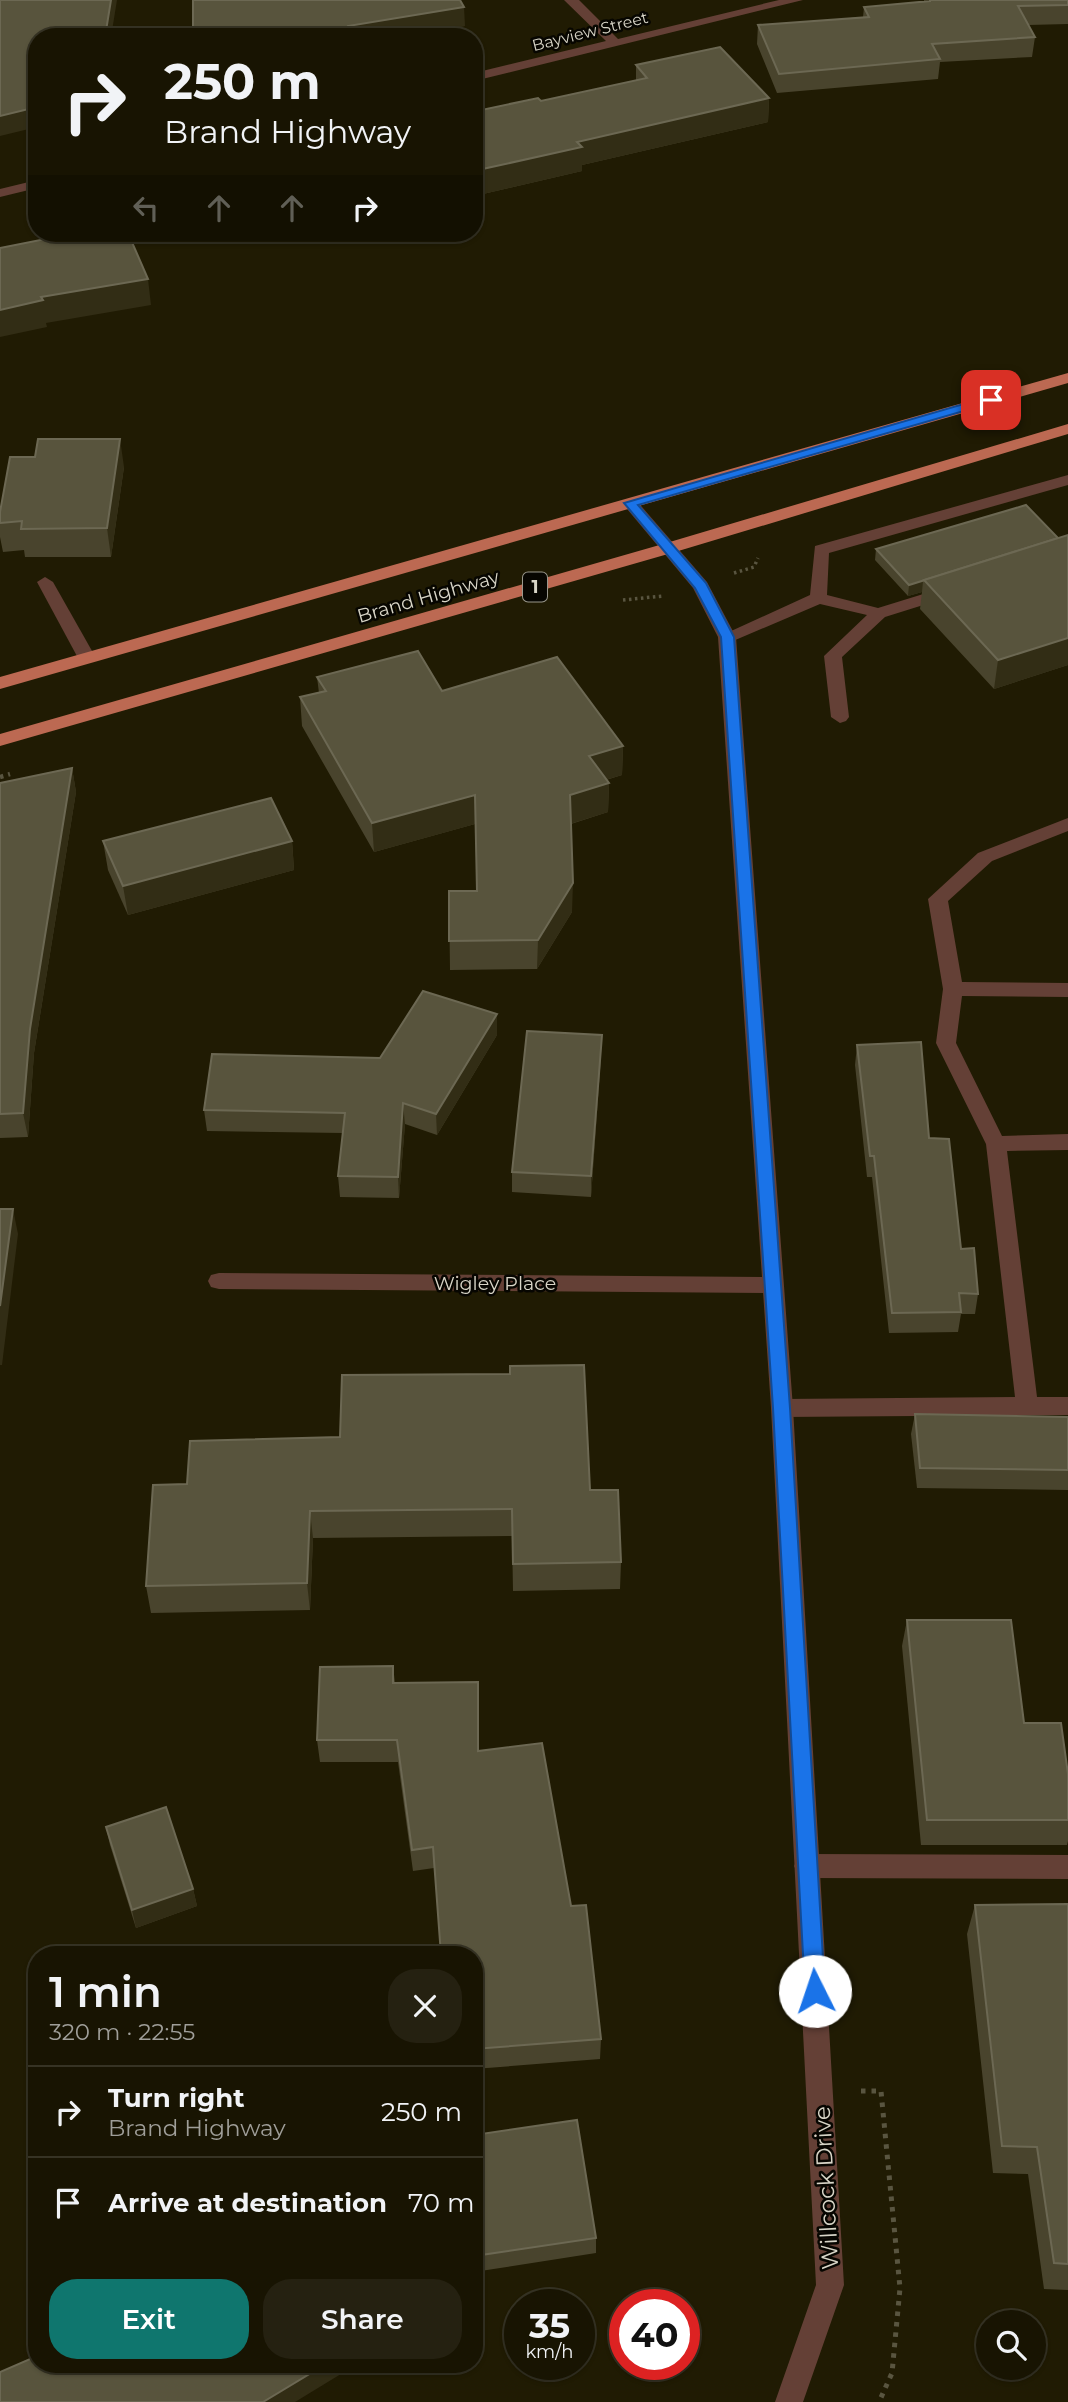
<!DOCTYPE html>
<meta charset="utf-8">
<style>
body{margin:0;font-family:Montserrat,sans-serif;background:#252111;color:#f1f3f6;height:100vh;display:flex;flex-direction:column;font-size:26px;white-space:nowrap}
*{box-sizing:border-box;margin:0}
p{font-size:23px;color:#9f9e99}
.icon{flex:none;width:38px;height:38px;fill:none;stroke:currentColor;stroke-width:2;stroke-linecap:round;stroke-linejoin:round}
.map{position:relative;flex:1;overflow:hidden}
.sheet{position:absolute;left:28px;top:1946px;width:455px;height:427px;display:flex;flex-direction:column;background:#181402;border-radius:28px;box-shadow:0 2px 5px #0004,0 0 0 2px #363324}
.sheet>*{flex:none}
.guide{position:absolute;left:28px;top:28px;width:455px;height:214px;border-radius:28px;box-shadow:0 2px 5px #0004,0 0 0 2px #363324;background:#181402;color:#f1f3f6;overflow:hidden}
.controls{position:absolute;left:976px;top:2310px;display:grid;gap:14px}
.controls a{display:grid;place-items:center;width:70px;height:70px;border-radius:50%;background:#181402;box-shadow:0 2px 5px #0004,0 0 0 2px #363324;font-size:35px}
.speed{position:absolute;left:504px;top:2289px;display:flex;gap:14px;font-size:35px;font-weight:700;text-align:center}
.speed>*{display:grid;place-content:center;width:91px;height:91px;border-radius:50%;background:#181402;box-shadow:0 2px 5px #0004,0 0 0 2px #363324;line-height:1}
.speed small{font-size:18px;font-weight:400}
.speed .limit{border:10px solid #d22;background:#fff;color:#111}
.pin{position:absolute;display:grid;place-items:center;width:60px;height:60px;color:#fff;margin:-30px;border-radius:14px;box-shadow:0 4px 10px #0006}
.me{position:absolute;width:77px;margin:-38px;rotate:356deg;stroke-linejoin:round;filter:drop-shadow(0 0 5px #0008)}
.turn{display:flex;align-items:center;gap:24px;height:147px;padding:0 21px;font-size:32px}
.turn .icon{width:91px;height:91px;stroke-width:2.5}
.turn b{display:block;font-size:49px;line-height:60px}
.lanes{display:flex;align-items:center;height:66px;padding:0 21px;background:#0003;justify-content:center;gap:35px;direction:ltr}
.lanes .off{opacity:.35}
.round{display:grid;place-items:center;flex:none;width:74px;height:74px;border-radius:28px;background:#252111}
.overview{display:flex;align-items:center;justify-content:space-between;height:119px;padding:0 21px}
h1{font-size:42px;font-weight:600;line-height:52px}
.cta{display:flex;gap:14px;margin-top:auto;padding:14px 21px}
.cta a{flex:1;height:80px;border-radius:28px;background:#0f766e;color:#fff;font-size:28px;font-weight:600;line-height:80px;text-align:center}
.cta a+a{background:#252111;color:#f1f3f6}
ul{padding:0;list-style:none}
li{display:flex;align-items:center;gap:21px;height:91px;padding:0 21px;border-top:2px solid #363324}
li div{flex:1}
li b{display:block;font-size:26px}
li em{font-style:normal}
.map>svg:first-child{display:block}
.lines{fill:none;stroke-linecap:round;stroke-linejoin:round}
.path-far2{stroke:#595540;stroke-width:3.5;stroke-dasharray:2.5 3.5;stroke-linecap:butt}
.path-far1{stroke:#595540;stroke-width:4.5;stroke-dasharray:3.5 5;stroke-linecap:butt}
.path{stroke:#595540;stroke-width:5;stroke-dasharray:4.5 6;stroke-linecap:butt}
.service{fill:#644036;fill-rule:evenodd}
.minor{fill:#644036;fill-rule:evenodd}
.tertiary{fill:#644036;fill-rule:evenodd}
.trunk{fill:#bc6952;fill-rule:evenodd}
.wall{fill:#49442d}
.shaded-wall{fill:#322d15}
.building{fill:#58543d;stroke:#6c6853;stroke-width:2}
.route{fill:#1a73e8;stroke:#114b97;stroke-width:2}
.labels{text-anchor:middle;stroke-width:5;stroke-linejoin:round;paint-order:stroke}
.far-street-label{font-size:16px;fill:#d8d5c7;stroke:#070601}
.shield{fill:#070601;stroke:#99978c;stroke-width:2}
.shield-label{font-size:18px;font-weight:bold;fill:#d8d5c7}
.street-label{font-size:19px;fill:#d8d5c7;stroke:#070601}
.near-street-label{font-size:23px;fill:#d8d5c7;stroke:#070601}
</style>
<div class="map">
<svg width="1068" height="2402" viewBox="0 0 1068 2402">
<rect width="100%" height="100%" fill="#201b03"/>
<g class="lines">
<g class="path-far2">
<path d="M734,573L754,567L758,558"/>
<path d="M623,600L663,596"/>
</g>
<path class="path-far1" d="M0,777L10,774"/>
<path class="path" d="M861,2091H881L900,2288L892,2373L879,2402"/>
<g class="service">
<path d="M1068,475V485L829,553L827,595L878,608L946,587L955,592L952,596L885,617L842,657L849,717L846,721L840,723L831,717L824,656L867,615L820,604L733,641L727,642L718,637L810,595L815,546Z"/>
<path d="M45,577L53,582L96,658L93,662H81L78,658L37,582Z"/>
<path d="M1068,818V831L992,861L948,901L962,982L1068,983V997L962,996L956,1043L1002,1136L1068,1134V1150L1007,1151L1037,1397H1068V1415L782,1417L774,1414L771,1408L774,1402L782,1399L1015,1397L986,1144L936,1043L943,989L928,899L978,853Z"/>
<path d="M807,1854L1068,1855V1879L807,1878L798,1874L794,1866L798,1858Z"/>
</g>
<g class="minor">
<path d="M564,0H579L618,39L779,0H803L474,81V73L606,41Z"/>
<path d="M37,180V188L0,197V189Z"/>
<path d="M219,1273L772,1277L780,1279L783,1285L780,1291L772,1293L219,1289L211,1287L208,1281L211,1275Z"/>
</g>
<path class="tertiary" d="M630,498L636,500L707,582L736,637L793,1408L844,2285L803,2402H775L816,2285L771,1408L718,637L693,588L622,503Z"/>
<g class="trunk">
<path d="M1068,373V383L0,689V677Z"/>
<path d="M1068,424V434L675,552L0,746V734L663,544Z"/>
</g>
</g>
<g class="wall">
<path d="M924,0H1068V24L1028,25L1035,37L1032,57L940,62L938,79L777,93L757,44L758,25L863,17L864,7L924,2Z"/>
<path d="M465,26L399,37H193Z"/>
<path d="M636,65L769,98L768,122L582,165V171L483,194V199L474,201V108L477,111L541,101L636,80Z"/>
<path d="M124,467L111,557H25L24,550L3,552L0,537V512Z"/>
<path d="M1068,535V665L994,689L920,609L922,592L908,596L875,560L876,549L1058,538Z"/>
<path d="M317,677L442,691L623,746L622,775L606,780L609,783L608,812L571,824L572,912L537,969L450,970L449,891H477L475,824L374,852L302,726L300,697L319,693Z"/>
<path d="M72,768L76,792L34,1053L28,1137L0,1138V783Z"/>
<path d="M103,841H292L294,870L128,915L108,870Z"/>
<path d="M497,1035L437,1135L405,1124L399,1198L340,1197L338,1176L343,1133L207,1131L204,1110L380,1058Z"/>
<path d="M857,1045L929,1138L961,1249L978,1294L975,1314H961L958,1332L889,1333L872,1177H867L855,1065Z"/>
<path d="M601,1056L591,1197L512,1192V1172Z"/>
<path d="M915,1414L1068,1417V1490L917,1488L911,1434Z"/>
<path d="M153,1485L590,1490L621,1562L620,1589L513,1591L512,1536L313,1538L310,1610L151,1613L146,1586Z"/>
<path d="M907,1620L1024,1723L1068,1774V1841L1067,1845H921L902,1646Z"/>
<path d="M393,1666L395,1683L478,1682V1751L571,1906L601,2039L600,2059L474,2069V1955L434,1868L413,1871L398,1762H320L317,1740Z"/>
<path d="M106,1827L193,1889L197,1906L136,1928L110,1845Z"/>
<path d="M1068,1904V2290L1044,2289L1028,2174L993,2173L967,1934L975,1905Z"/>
<path d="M474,2135L596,2238V2253L474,2272Z"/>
</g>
<g class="shaded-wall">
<path d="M111,0H117L111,37H105Z"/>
<path d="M464,7L465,26L399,37H349L348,26Z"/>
<path d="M769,98L768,122L582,165V171L483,194V199L474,201V177L478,170L577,142Z"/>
<path d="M37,107V127L0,136V116Z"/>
<path d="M148,279L151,305L46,323L47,327L0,337V310L41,297Z"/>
<path d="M120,439L124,467L111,557L107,528Z"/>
<path d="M923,581L922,592L908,596L909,585Z"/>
<path d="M1068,638V665L994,689L998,660Z"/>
<path d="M623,746L622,775L588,785L589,756Z"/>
<path d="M72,768L76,792L34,1053L28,1137L23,1113L30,1029Z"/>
<path d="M609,783L608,812L570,824V795Z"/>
<path d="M475,795V824L374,852L372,823Z"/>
<path d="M292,841L294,870L128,915L123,886Z"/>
<path d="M573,883L572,912L537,969L538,940Z"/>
<path d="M497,1014V1035L437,1135L436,1114Z"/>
<path d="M602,1035L601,1056L591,1197V1176Z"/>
<path d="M403,1103L405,1124L399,1198L398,1177Z"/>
<path d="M13,1209L18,1234L2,1365H0V1306Z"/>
<path d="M310,1511L313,1538L310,1610L307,1583Z"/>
<path d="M193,1889L197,1906L136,1928L132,1910Z"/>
<path d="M326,2364H354V2366L295,2402H263Z"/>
</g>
<g class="building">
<path d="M0,0H111L105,37H37V107L0,116Z"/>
<path d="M193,0H460L464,7L348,26L349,34L304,37H193Z"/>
<path d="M930,0H1068V5L1018,6L1035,37L932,44L940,59L779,74L758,25L869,17L864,7L930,1Z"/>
<path d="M720,47L769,98L577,142L582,147L478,170L482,175L474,177V108L477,111L538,98L541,101L647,78L636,65Z"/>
<path d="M70,233H128L148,279L41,297L43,300L0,310V248L71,234Z"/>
<path d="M38,439H120L107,528L21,529L22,521L0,523V512L10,457H35Z"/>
<path d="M1026,505L1058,538L909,585L876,549Z"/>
<path d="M1068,535V638L998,660L924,580Z"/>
<path d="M418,651L442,691L557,657L623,746L589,756L609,783L570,795L573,883L538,940L449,941V891H477L475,795L372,823L300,697L326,691L317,677Z"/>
<path d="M72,768L30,1029L23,1113L0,1114V783Z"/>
<path d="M271,798L292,841L123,886L103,841Z"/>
<path d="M423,991L497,1014L436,1114L403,1103L398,1177L338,1176L345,1113L204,1110L212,1054L380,1058Z"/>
<path d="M527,1031L602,1035L591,1176L512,1172Z"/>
<path d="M921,1042L929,1138L949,1139L961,1249L974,1248L978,1294L959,1293L961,1312L892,1313L874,1156H870L857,1045Z"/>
<path d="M0,1209H13L0,1306Z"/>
<path d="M584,1365L590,1490H618L621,1562L513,1564L512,1509L310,1511L307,1583L146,1586L153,1485L187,1484L190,1441L340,1437L342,1375L510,1374V1366Z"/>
<path d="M915,1414L1068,1417V1470L920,1468Z"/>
<path d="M907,1620H1011L1024,1723H1061L1068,1774V1820H927Z"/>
<path d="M393,1666V1683L478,1682V1751L542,1743L571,1906L586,1905L601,2039L474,2049V1955H441L433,1847L412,1850L397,1740H317L320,1667Z"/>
<path d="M166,1807L193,1889L132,1910L106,1827Z"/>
<path d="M1068,1904V2264L1054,2263L1037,2147L1002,2146L975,1905Z"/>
<path d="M577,2120L596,2238L474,2256V2135Z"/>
<path d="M37,2356V2364H326L263,2402H0V2372Z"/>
</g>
<path class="route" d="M991,396L995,397V402L638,505L706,583L734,637L790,1408L825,1991L822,1998L815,2000L808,1998L805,1991L773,1408L721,637L695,588L624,503Z"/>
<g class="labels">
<g class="far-street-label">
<text transform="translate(590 31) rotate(-14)" y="6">Bayview Street</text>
</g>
<rect class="shield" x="523" y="572.5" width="24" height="29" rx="5"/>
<g class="shield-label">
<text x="535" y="593">1</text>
</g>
<g class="street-label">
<text transform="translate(428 596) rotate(-16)" y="7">Brand Highway</text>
<text x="495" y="1290">Wigley Place</text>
</g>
<g class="near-street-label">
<text transform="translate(826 2188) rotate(-93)" y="8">Willcock Drive</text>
</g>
</g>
</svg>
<div class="controls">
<a><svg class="icon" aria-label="search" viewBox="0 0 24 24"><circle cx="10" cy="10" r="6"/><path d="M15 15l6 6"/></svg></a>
</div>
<div class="speed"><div>35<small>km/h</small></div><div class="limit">40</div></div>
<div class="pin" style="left:991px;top:400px;background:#d93025"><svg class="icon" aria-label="arrive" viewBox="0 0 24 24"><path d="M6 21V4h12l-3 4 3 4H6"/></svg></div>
<svg class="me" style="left:815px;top:1991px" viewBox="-20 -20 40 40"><circle r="19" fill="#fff"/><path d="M0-13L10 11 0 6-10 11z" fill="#1a73e8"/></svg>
<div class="guide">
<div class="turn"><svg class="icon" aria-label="right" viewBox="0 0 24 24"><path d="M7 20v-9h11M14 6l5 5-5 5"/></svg><div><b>250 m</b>Brand Highway</div></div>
<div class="lanes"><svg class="icon off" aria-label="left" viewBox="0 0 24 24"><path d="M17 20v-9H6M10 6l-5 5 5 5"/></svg><svg class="icon off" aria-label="ahead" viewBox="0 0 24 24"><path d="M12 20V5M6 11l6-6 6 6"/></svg><svg class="icon off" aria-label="ahead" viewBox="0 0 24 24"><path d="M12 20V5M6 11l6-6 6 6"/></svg><svg class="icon" aria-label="right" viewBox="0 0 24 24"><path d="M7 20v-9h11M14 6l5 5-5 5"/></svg></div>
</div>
<section class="sheet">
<div class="overview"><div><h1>1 min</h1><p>320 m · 22:55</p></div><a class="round"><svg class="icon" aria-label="close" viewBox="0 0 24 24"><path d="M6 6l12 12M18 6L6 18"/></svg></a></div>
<ul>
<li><svg class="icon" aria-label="right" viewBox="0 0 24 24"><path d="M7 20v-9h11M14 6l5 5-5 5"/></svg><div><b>Turn right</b><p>Brand Highway</p></div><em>250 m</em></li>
<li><svg class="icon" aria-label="arrive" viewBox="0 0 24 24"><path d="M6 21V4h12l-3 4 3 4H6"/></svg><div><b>Arrive at destination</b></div><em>70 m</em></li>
</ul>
<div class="cta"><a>Exit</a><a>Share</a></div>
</section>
</div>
